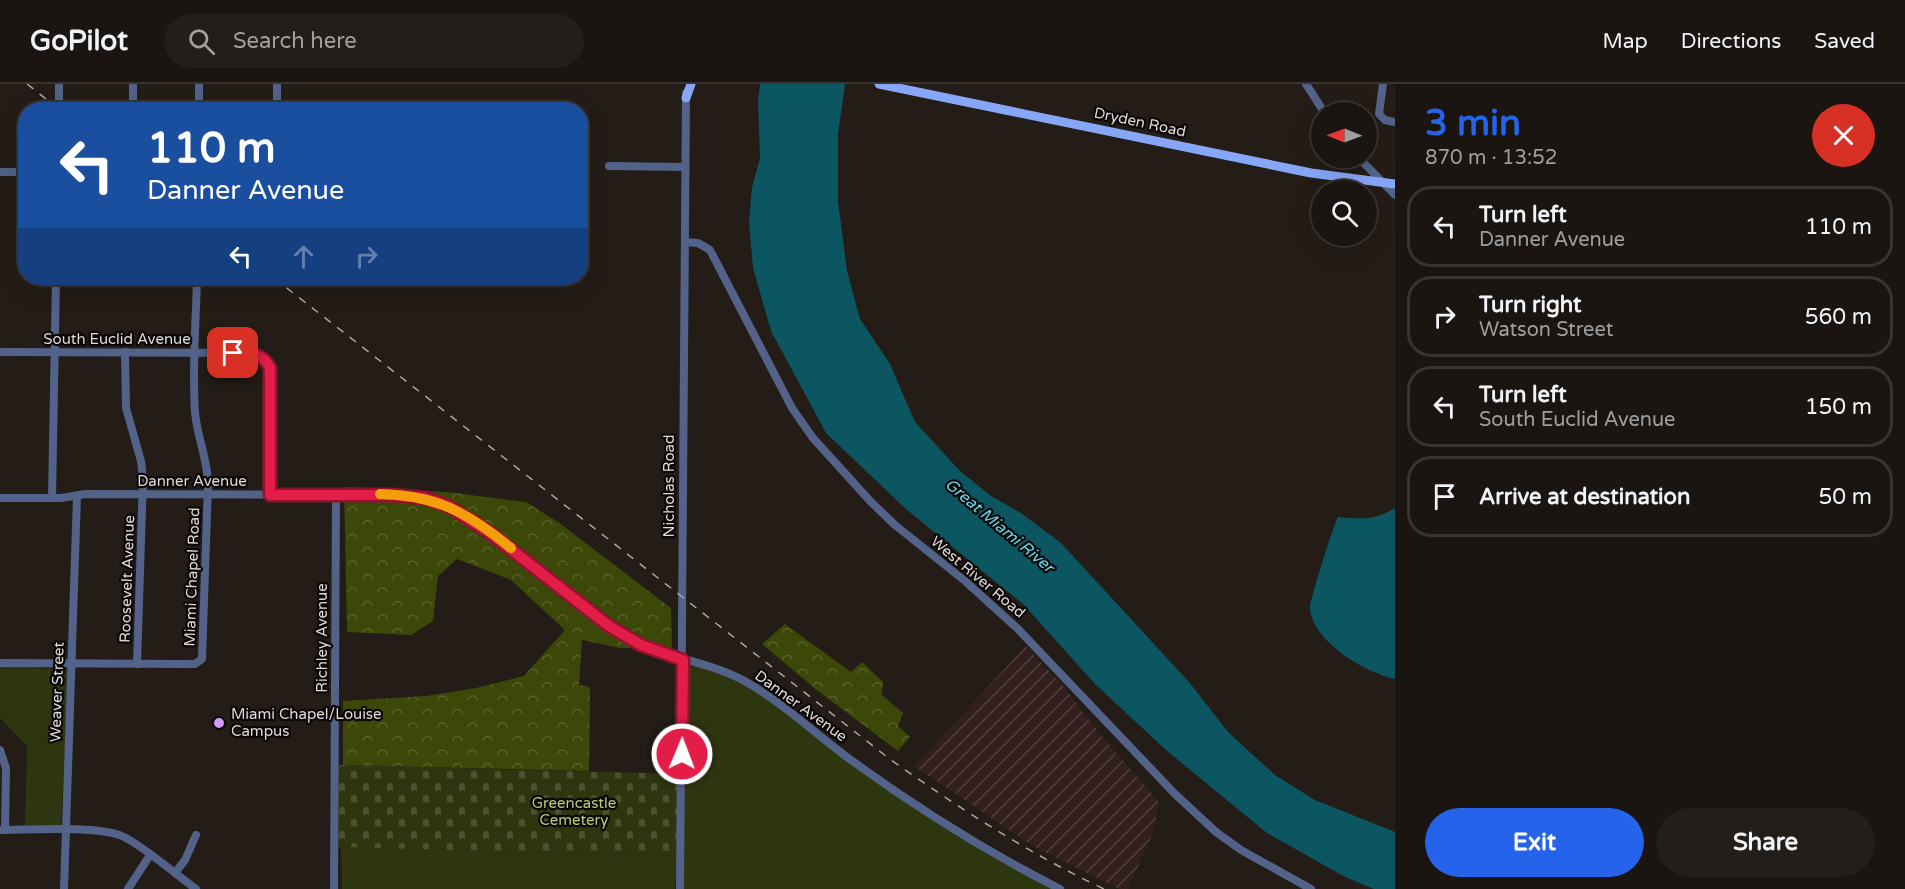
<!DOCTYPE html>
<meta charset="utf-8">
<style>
body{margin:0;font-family:"Varela Round",sans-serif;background:#231e1a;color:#f1f3f6;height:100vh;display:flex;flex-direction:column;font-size:22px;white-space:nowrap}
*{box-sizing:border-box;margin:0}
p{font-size:20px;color:#9f9f9f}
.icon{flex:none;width:33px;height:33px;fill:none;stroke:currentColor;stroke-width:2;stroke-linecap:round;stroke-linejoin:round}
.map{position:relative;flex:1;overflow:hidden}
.sheet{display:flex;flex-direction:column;background:#1a1511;width:510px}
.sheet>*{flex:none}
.banner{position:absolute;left:18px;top:18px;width:570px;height:183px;border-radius:24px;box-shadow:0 6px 24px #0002,0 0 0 2px #383431;background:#1a4fa0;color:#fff;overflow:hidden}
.needle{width:39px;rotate:271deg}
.fabs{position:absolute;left:1311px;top:18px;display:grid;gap:12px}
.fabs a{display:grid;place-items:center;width:66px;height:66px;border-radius:50%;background:#1a1511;box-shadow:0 6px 24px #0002,0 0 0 2px #383431;font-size:30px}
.pin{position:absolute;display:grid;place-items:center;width:51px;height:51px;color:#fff;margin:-26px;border-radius:12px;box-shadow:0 3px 9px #0006}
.me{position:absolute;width:66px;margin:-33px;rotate:1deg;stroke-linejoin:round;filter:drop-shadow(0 0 4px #0008)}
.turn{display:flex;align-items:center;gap:21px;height:126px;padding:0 30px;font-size:27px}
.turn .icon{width:78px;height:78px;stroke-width:2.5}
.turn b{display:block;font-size:42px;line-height:51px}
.lanes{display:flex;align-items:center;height:57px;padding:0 30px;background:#0003;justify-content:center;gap:30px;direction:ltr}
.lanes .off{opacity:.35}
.round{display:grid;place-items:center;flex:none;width:63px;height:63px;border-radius:32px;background:#231e1a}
.headline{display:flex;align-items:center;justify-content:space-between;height:102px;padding:0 30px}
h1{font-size:36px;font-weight:700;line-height:45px;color:#2563eb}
.cta{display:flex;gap:12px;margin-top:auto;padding:12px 30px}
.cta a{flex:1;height:69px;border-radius:36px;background:#2563eb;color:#fff;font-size:24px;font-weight:700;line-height:69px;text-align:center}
.cta a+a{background:#231e1a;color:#f1f3f6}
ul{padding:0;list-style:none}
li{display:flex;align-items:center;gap:18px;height:81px;margin:0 12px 9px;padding:0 18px;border:3px solid #383431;border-radius:24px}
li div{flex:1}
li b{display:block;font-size:22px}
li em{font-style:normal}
header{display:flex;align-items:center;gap:36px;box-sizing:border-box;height:84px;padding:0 30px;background:#1a1511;border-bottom:2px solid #383431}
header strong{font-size:28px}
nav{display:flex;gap:33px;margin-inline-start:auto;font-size:21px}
.search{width:420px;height:54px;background:#231e1a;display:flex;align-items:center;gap:15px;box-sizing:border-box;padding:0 21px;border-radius:33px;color:#9f9f9f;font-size:22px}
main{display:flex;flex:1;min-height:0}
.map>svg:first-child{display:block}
.industrial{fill:url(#industrial-furrows)}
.green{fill:#2e360f}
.forest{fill:url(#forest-crowns)}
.cemetery{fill:url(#cemetery-stones)}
.water{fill:#0b5661}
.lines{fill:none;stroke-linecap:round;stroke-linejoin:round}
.minor{stroke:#526289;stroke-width:8}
.major{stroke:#86a7f8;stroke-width:9}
.rail{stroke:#aca6a3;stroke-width:1.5;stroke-dasharray:8 8;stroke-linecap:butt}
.route-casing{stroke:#92132f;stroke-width:15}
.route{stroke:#e11d48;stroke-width:10}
.slow{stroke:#f59e0b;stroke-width:10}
.poi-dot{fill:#d69bfa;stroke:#0a0706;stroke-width:2}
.labels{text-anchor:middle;stroke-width:4.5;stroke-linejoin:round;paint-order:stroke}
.street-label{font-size:15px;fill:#dfdad7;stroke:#0a0706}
.poi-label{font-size:15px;fill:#dfdad7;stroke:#0a0706;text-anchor:start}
.park-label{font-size:15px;fill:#b6cc74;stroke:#0a0706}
.water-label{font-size:16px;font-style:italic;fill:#5eddf3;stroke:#0a0706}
</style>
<header>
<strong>GoPilot</strong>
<div class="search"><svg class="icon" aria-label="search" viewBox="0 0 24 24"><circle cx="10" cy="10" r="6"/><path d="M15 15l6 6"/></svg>Search here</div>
<nav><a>Map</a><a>Directions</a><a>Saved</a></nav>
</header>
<main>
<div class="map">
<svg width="1395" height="805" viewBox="0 0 1395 805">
<defs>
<pattern id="industrial-furrows" width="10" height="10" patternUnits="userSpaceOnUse" patternTransform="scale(1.5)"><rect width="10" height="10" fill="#321f1e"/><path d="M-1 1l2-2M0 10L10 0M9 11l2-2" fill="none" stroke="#4f3f3e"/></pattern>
<pattern id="forest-crowns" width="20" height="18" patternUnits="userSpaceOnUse" patternTransform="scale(1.5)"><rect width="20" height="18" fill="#3c4807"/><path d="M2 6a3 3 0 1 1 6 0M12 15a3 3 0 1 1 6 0" fill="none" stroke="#58622a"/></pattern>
<pattern id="cemetery-stones" width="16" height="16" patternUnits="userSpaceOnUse" patternTransform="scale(1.5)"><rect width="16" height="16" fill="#2e360f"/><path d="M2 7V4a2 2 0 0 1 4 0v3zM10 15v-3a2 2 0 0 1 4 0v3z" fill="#4c5231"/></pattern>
</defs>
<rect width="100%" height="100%" fill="#231c17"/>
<path class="industrial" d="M1026,562L1064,603L1100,650L1159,718L1153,749L1128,805H1119L1033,762L914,682Z"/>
<g class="green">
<path d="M683,576L733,591L883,698L1060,805H680Z"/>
<path d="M0,581L69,586L61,741H25L27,662L0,634Z"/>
<path d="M341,763L677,772L675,805H342Z"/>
</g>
<g class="forest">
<path d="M344,403L446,408L526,418L558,438L671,524L672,564H620L582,556L579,601L590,603L589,687L343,681V617L426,612L476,604L524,592L565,546L511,496L457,475L438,492L433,537L411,551L347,548Z"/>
<path d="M785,540L851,588L862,578L883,598L882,611L903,629L898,642L910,653L898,667L818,607L762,560Z"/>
</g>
<path class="cemetery" d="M343,681L682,690L681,772L334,763V682Z"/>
<g class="water">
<path d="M760,0H845L838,50V117L847,187L860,235L890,280L915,338L960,387L991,412L1021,429L1061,459L1189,598L1228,648L1275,691L1315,716L1395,748V805H1374L1345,793L1267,749L1167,667L1095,600L1023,520L907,426L826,349L771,247L753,184L749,138L752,104L760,74L758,17Z"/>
<path d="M1395,424V595C1365,588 1314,559 1310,525C1309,518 1333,443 1338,433C1361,435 1374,437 1395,424Z"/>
</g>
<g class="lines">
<g class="minor">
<path d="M277,0V26"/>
<path d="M1306,0L1324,28"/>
<path d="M1383,0L1379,30L1385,36L1395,38"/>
<path d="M59,26V0"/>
<path d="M133,26V0"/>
<path d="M199,26V0"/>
<path d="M1359,74L1395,111"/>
<path d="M609,82L685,83"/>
<path d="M0,88H26"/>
<path d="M685,158L698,159L710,166L792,324L813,354L871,418L895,441L965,497L1018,545L1175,710L1216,748L1241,766L1311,805"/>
<path d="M0,268L252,269C264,272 270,279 272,291L270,411"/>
<path d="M125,268L126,324L141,377L143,395L137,580"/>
<path d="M0,414H61L85,410L394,411C409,411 424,413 438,418C452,423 465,432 478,440C529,473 571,518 622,550C663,576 713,576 753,602C788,623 818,652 851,676C917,724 987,768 1060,805"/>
<path d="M52,414L56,194"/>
<path d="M0,579L195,580L202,575L208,401C208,376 197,353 195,328C192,284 196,238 197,194"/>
<path d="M0,666L6,684L5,746"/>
<path d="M0,746C30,746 99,741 124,753C146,764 175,790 196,805"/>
<path d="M175,789L185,776L196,751"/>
<path d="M64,805L77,412"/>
<path d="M128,805L150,771"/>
<path d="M334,805L336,411"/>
<path d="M680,805L686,9"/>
</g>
<g class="major">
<path d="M879,0L1311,89L1395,100"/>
<path d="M686,14L691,0"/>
</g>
<g class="rail">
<path d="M27,0L60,26"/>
<path d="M274,194L891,676C959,724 1028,769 1104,805"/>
</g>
</g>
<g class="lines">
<defs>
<path id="route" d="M233,269C249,269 262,268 270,284V411H393L424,414L437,418L450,423L489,448L609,542L641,561L683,576L682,670"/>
</defs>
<use href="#route" class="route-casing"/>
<use href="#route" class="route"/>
<path class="slow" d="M380,410C437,411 468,429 511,464"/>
</g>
<circle class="poi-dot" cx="219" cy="639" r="6"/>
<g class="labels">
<g class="street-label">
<text transform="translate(1140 38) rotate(12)" y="5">Dryden Road</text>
<text x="117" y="260">South Euclid Avenue</text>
<text x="192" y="402">Danner Avenue</text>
<text transform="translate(669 402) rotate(-90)" y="5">Nicholas Road</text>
<text transform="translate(192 493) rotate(-88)" y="5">Miami Chapel Road</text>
<text transform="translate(978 493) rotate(40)" y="5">West River Road</text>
<text transform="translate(127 495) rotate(-88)" y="5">Roosevelt Avenue</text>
<text transform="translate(322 554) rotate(-90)" y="5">Richley Avenue</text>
<text transform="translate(57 608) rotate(-88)" y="5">Weaver Street</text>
<text transform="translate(801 622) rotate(36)" y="5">Danner Avenue</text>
</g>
<g class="poi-label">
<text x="231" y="635">Miami Chapel/Louise<tspan x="231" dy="17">Campus</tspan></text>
</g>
<g class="park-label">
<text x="574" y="724">Greencastle<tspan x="574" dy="17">Cemetery</tspan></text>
</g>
<g class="water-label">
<text transform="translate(1000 441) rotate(40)" y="6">Great Miami River</text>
</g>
</g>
</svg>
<div class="fabs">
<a><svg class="needle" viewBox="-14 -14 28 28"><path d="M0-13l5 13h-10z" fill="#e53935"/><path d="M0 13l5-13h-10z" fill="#9f9f9f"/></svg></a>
<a><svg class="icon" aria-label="search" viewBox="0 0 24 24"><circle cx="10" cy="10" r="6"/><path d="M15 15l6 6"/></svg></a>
</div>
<div class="pin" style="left:233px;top:269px;background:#d93025"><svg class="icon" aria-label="arrive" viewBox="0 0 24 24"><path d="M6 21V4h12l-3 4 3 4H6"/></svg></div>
<svg class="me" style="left:682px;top:670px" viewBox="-20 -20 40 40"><circle r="17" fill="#e11d48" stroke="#fff" stroke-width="3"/><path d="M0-11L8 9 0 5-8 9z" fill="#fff"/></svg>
<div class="banner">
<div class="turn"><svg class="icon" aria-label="left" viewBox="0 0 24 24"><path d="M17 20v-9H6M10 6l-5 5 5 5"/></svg><div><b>110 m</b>Danner Avenue</div></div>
<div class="lanes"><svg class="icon" aria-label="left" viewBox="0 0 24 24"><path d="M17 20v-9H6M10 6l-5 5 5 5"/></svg><svg class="icon off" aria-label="ahead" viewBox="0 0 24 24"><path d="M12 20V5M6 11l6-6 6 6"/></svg><svg class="icon off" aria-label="right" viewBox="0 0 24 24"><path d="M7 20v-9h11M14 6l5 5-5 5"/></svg></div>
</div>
</div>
<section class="sheet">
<div class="headline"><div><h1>3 min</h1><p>870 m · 13:52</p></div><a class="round" style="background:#d93025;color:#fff"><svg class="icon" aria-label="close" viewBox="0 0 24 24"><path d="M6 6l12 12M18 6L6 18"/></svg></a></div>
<ul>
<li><svg class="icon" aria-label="left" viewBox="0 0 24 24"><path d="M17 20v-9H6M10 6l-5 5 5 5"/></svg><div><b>Turn left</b><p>Danner Avenue</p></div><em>110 m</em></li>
<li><svg class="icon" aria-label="right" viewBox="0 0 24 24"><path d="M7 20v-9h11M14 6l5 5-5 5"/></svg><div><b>Turn right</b><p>Watson Street</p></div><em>560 m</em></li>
<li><svg class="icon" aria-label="left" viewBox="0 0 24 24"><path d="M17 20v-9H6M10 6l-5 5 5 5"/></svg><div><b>Turn left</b><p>South Euclid Avenue</p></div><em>150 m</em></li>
<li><svg class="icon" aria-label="arrive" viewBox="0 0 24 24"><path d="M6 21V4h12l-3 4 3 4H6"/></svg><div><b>Arrive at destination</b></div><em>50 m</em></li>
</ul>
<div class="cta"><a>Exit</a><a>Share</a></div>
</section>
</main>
